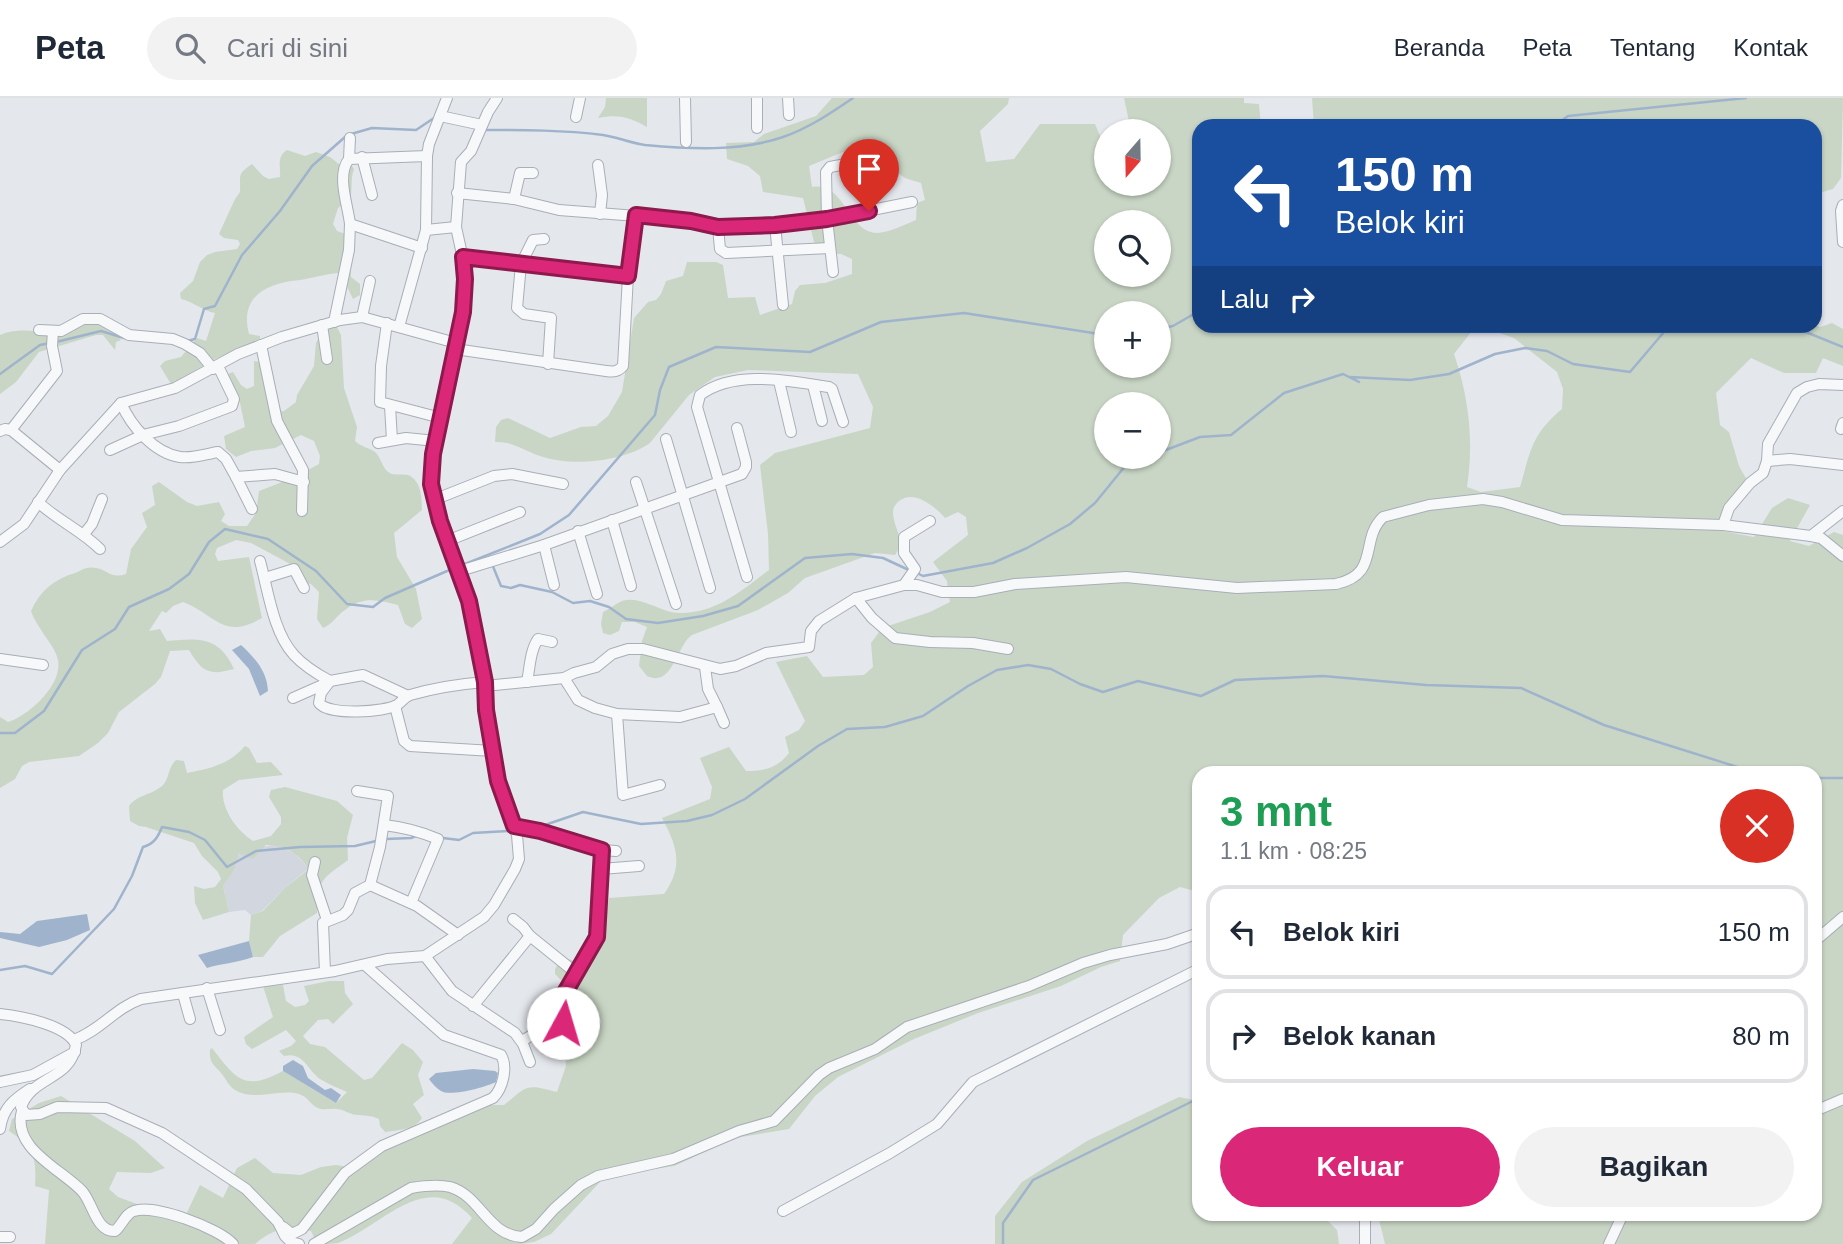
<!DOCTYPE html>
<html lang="id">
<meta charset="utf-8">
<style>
body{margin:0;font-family:Arial,sans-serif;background:#f2f2f3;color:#1f2937;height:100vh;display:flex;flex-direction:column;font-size:26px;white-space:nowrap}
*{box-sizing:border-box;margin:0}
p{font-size:23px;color:#747a83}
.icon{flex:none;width:38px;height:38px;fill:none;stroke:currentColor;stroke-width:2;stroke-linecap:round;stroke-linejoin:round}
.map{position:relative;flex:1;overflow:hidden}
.sheet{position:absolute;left:1192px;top:668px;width:630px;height:455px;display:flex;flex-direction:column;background:#fff;border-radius:21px;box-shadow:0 2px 5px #0004}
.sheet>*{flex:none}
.hud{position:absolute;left:1192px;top:21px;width:630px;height:214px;border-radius:21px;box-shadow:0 2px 5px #0004;background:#1a4fa0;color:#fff;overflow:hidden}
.needle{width:46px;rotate:200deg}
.tools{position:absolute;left:1094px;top:21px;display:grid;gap:14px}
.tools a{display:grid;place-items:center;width:77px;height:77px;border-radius:50%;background:#fff;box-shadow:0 2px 5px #0004;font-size:35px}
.pin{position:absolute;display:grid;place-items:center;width:60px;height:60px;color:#fff;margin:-72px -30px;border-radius:50% 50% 50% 0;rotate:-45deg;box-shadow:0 0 7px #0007}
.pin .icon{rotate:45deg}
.me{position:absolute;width:77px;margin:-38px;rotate:6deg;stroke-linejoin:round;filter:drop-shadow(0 0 5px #0008)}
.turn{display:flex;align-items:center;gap:24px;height:147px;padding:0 28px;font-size:32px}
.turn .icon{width:91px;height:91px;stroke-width:2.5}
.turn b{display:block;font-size:49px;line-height:60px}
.then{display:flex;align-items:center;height:66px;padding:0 28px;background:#0003;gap:14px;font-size:26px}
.round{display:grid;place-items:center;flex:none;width:74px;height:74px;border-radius:37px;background:#f2f2f3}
.headline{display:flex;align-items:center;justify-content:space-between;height:119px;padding:0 28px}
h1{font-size:42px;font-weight:700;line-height:52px;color:#1e9e55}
.cta{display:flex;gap:14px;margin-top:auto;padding:14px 28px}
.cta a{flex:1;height:80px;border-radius:42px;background:#db2777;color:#fff;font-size:28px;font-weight:700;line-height:80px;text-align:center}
.cta a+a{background:#f2f2f3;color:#1f2937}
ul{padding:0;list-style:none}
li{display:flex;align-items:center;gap:21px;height:94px;margin:0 14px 10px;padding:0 14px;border:4px solid #e0e1e3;border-radius:21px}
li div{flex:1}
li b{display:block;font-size:26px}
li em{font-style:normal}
header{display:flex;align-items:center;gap:42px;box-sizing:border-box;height:98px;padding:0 35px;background:#fff;border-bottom:2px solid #e0e1e3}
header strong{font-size:33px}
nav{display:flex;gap:38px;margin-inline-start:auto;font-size:24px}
.search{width:490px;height:63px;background:#f2f2f3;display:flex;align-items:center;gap:18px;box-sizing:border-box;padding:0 24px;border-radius:38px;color:#747a83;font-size:26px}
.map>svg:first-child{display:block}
.built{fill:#d2d6de}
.green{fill:#c9d6c5;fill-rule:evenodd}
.water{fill:#9fb4cc}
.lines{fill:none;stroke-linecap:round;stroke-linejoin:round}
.stream{stroke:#9fb4cc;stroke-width:2.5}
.minor-casing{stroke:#a9aeb7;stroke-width:12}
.minor{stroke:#f7f8fa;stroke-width:10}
.route-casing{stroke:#8e194d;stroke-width:18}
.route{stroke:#db2777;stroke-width:12}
</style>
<header>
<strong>Peta</strong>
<div class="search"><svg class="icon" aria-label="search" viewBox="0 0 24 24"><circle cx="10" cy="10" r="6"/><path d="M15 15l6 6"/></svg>Cari di sini</div>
<nav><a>Beranda</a><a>Peta</a><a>Tentang</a><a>Kontak</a></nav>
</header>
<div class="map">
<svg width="1843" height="1146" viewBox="0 0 1843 1146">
<rect width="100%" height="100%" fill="#e4e7ec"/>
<path class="built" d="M276,746L295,756L309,770L285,790L262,813L251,817L245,812L229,814L223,788L234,773L239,755Z"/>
<g class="green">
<path d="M606,0H647V29C629,19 619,16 598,20L605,9Z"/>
<path d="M832,0H1009L1008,6L980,33L986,64L1014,61L1040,26H1095L1106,52V86H1113L1116,95L1143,86H1158V33H1131L1124,0H1244V5L1259,6L1261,28H1199V228L1815,227L1820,229L1832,225L1843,231V268L1823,260L1816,275H1784L1751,260L1716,295L1720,327L1729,334L1739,368L1747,382L1717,432L1754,439L1772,410L1788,400L1810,407L1790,443L1809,448L1834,434L1843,437V1146H1385L1378,1117L1815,1116V676H1199V794L1180,789L1159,800L1123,837L1120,863L1101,869L1061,888L978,915L914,941L838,979L815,998L789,1031L735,1040L674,1068L628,1075L601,1083L551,1136L534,1144L520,1146H452L472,1120C426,1068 383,1128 338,1145C332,1146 323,1146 317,1146L311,1133C288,1128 274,1130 255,1146H45L49,1092L35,1088C37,1059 33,1048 9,1033L12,1021L39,1005L61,998L135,1043L165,1070L151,1075L117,1074L109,1091L118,1099L183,1123L200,1087L223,1100L237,1070L255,1060L273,1075L301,1077L321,1069L336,1067L356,1070L388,1049L487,1007H504C529,987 525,986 557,994L566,968L564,943L570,936L580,934L586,922L579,916H568L561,913L565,886L555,876V871L562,859L587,867L598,856L609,800L664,796C684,768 677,748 662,720L710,701L712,689L700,660L729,649L746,673C764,673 778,670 789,655L785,639L799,632L805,623L776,564L807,558L823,579L864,577L873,569L871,545L882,530L930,514L950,504L947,483L933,464L968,437L966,419L958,414L945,420C935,408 912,390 898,404C895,407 893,410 893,414C893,431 907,441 895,457L875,455L805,480L788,495L758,512L692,537C676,548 673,590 647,578L639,568L642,543L647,529L635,524H622L619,533L610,537L603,535L601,526L603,514C609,511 616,506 622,503C641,497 662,516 681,515C717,515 742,492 769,472L768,436L760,367L775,355L870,330L873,309L858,276L748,272L715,279L689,297L650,345C623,364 571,369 540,358C524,353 513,343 495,344L496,329L501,322L508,320L550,340L581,329L596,328L608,318L622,294L634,220L648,204L656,202L661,196L666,183L683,178L687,164H716L723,167L728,200L755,199L760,217L792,206L795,193L800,187L825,185L852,176V161L841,156L826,155L814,144L803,100L763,94L760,78L748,68L727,61L726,45L754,44L764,36L816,18ZM860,47L905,80L921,85L925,102L917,105L916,122C904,127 890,134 878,135C848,136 845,83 812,89L809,68ZM1106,124H1158V177H1106ZM1106,215H1158V268H1106ZM1475,229L1488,231L1514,240L1557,274L1563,291L1562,311C1531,337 1531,352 1520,389L1481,394L1467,389C1474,343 1469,300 1454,256ZM1106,306H1158V359H1106Z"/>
<path d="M1312,0H1843L1841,80L1833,91L1815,96V28H1314Z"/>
<path d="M287,52L305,58L316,54L330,59L344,70L352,68L354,71C350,81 353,91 350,102L338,110L333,126L337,133L348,137L351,179L360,186V197L353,201L341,176L338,175C325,176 312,180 300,182C267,185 239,198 249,236L260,238V241L215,261L171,286L160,268L165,263L181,259L197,240L206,243L215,215C201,212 194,204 181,201L180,195L193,183L200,164L207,157L215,154L237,151L240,146L238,142L224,140L219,136L235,101L240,94C241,78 236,77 252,66L263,78L269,81L280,79C281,69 276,59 287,52Z"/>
<path d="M88,224L115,231L121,242L116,244L115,252L103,237H96L39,254L16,284L0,296V237C30,224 55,246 88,224Z"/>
<path d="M330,228L337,229L341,237L344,290L357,329L355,343C361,349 368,349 375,354C380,358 382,368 387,373C393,379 401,375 408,377C421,382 422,400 422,412L394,435L397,459L416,491L422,521L412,530L405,526L398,507C378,502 363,498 345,512C336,518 333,526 323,530L317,521L319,494L311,486L307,485L292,467L251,445L236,442L217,450L215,456L218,463L249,459L262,520C223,543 215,516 183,504L173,508L166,515L162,513L149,533L160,531L167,543C199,540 219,538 234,571C209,578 202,574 189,552L170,553L161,579L155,586L119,614L108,635L98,645L79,658L29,664L22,668L15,681L0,690V619L8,624C28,618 63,587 58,562C56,549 36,529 31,513C40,493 54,481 75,475C82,472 87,468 96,470C108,472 110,481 126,476L131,451L147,429L142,415L155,407L152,388L159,384L187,404L197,408L219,404L225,416L221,423L229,428H247L256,415L259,393L295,379L319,366L320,358L314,343L301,337L275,350L251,353L236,359L226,351L224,338L245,329L239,300L228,276L233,274L241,287L247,291L254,288V263L259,264L273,314L284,313L296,304L297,297L314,268L316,245L319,239Z"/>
<path d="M245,648L249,650L257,665L271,664L283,677L239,682L223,692C221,711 237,733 253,743L271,738L281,726V719L269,699L271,692L285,689L337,703L353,717L347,740L348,762C324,780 317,780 317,815L280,838L263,859H253L249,843L251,817L263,813L285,790L309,771C300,757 284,746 266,747L253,761L239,755L234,773L223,788L229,814L203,822L195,805L194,788L204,791L215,789L221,781L218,774L202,758L194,745L146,729L139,728L130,723L129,708C138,696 153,697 163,687C170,679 168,669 176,662L184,663L187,675C209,671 230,666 245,648Z"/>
<path d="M329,883H344L345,895L353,906L333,926L328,921L318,922L303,938L310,946L325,949L364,982L372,980L402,945L413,952L423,964L418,977L424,997L413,1006L422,1020C415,1032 398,1032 385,1034L380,1028L379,1021C370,1017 367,1018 358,1017C351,1017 345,1012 337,1011C332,1010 326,1012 321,1011C311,1009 309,999 299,996C278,990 255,1004 235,992C228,988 226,980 221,975C214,967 209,965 210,952L212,950C236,981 244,994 283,973L336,1005L347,994C338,990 328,986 320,981C307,971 303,953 284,958L279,953L291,948L296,943L286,932L252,951L246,946L244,939L273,919L263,888L283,887L286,903L295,909L305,907L309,903L304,888Z"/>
<path d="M1179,999L1199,1003V1116L1322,1117L1337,1132L1339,1146H995V1118L1022,1084L1087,1043Z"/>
</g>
<g class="water">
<path d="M241,547C255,560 267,573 268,593L260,598L249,571L232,552Z"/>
<path d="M87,816L90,832L67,842L39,849L0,840V834L20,836L37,823Z"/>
<path d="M249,843L253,859C237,865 223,865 207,870L198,857Z"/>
<path d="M293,962L303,968L308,980L325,992L331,990L341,997L336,1005L283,973V968Z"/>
<path d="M473,971L495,973L498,975L496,984C486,989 450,999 441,993C436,990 432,985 429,981L436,975Z"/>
</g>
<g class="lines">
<g class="stream">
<path d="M1554,28L1568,18L1746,0"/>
<path d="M485,32C525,32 563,32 603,37C617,39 630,45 645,47C689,51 740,54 783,39C809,30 831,15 853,0"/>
<path d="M351,36L372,30L416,32L434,20"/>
<path d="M1791,228L1843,249"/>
<path d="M1158,231L1173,228L1199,213"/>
<path d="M187,243L195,241L204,211L215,208L242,157L280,113L312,68L345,39"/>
<path d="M56,244L101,233L124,240"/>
<path d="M0,276L40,247L50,245"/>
<path d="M1158,355L1200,339L1231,337L1284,295L1343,276L1359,284L1350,279L1410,282L1449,276L1495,256L1525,250L1547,253L1573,266L1630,274L1664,234L1674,228"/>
<path d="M492,466L501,488L511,490L520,487L552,494L573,505L590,503L609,509L626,521L658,525L703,518L738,508L805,460L852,456L883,460L911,473"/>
<path d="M460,468L540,436L569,417L655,317L660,292L669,269L716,249L810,254L881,224L964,215L1106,237"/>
<path d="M917,475L923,478L993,465L1027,450L1070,426L1095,405L1126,367L1149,359"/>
<path d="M0,635H15L44,613L82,552L115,531L129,509L169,491L189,476L209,444L225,431L268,441L316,473L347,506L373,509L385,500L454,470"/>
<path d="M1815,680H1843"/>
<path d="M500,703L508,733H512"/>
<path d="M539,729L583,714L641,726L687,723L712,717L745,701L818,648L847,631L885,629L923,618L968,588L997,572L1028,567L1051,571L1080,586L1103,594L1138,583L1201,598L1235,582L1323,578L1426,587L1521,590L1604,627L1747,672L1778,676"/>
<path d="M386,741L411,740L418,737"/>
<path d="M441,742L443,740L459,742L473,735L508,733"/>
<path d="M0,872L25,868L52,876L114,811L132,778L143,749C154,746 158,739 162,729L189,734L205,742L227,769L256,753L300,749L355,748L376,743"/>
<path d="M1003,1146V1125L1033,1082L1199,1000"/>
</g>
<defs>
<g id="minor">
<path d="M685,0L686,44"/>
<path d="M757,0V30"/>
<path d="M788,0L789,17"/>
<path d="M440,18L482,27"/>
<path d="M576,19L580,0"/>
<path d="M350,40L349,61L427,58"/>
<path d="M362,59L372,97"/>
<path d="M349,61C336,77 348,107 350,126L422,150"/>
<path d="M598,67L602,97L600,116"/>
<path d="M457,95L514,101L559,112L676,121L718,129L775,127L827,121L912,104"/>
<path d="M514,101L520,75H533"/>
<path d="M1843,107L1841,113L1843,144"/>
<path d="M775,127L783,207"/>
<path d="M718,129L720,151L726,155L830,150"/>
<path d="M426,132L427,58L429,46L447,0"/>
<path d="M544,141L533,142L521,166L517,210L524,216L551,220L548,266"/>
<path d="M462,159L628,178"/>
<path d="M833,174L827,121L826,74L830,69L867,62"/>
<path d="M362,219L370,183"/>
<path d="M334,224L349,152L350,126"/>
<path d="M387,225L381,268L380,304L441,320"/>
<path d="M322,227L327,261"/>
<path d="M399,229L426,132L456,129"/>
<path d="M39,232L61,233L83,221H100L129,237L173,241L185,246L200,255L213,271"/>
<path d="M261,247L277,323L303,372L302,413"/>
<path d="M455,251L606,273C613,274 618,274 623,268L628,178L636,117"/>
<path d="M779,283L791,334"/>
<path d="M813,287L822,323"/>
<path d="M121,305C131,328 154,355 180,359C192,361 206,356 218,354L226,361L236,379L275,376L304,384"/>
<path d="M390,308L392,342"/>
<path d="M1841,331L1843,325"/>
<path d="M11,332L57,273L52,248L53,233"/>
<path d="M0,333L5,331L11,332L60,372"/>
<path d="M666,341L710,490"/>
<path d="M378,345L406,340L436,343"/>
<path d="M110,352L143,337L179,328L232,308L234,301L218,268"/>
<path d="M1767,363L1790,361L1843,367"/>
<path d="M236,379L252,411"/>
<path d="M636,384L676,506"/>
<path d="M436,401L494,378L512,376L563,386"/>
<path d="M38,404C57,422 81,432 100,451"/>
<path d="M612,422L631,488"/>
<path d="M1723,427L1729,410L1750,385L1763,375L1767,363L1768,346L1797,295L1807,289L1819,286L1843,287"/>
<path d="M578,433L597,496"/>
<path d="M84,436L92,426L102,401"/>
<path d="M1811,438L1821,440L1843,458"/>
<path d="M447,443L520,414"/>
<path d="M0,444L24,426L60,372L121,305L175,290L238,256L282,239L340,222L362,219L456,245"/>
<path d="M544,447L554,487"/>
<path d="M260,463C268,492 273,534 294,557C304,568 317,576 330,583L363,577L408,598"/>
<path d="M460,473L544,447L742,376L746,369V364L737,330"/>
<path d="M747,479L697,309L700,297C735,271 788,283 829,289L832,291L843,324"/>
<path d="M265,480L294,471L304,490"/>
<path d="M904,487L915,471L904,455V439L930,423"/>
<path d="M856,500L872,520L895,540L930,544L973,545L1008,551"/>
<path d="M0,561L43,567"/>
<path d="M564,580L578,602L595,610L617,616L680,619L717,609L708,591L705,569"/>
<path d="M330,583L321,595L319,605C329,618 385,614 397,607C402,604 404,599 410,597C434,590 460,586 485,584"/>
<path d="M527,584C530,569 530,553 538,541L552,544"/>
<path d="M485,588L564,580L574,575L596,569L612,556L628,551H643L720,571L736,568L766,555L809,549L811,533L819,523L856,500L904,487H917L942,494H974L1015,486L1126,479L1237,490L1336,486C1381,476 1359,442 1383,419L1429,407L1483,401L1502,404L1562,422L1723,427L1811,438L1843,413"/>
<path d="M293,600L327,585"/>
<path d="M395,608L404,643L410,648L493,653"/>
<path d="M717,609L724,625"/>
<path d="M617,616L623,697L660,687"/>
<path d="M384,727C403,729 421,734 438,741L411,805"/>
<path d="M514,728L539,733L602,752L597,839L559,905C555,917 569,925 558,935L532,937L522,943"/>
<path d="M602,752L616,753"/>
<path d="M315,764L312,777L327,822"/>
<path d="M601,771L639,768"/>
<path d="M370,787L417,808L458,837"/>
<path d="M513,821L523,829L530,838"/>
<path d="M1815,843L1843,819"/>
<path d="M425,858L452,893L515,935L523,946L530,964"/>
<path d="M325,874L323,825L343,817L348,812L355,795L370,787L380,749L388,698L357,693"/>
<path d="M207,890L220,932"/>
<path d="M183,896L190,921"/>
<path d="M473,908L530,838L576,875"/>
<path d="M0,916C20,918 68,927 76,947C70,983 33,977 21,1009L26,1017L40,1016L57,1009L106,1010L162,1035L246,1091L278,1124L285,1138L291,1144L299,1146"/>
<path d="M74,942C101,932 115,910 141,901L335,873L387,861L425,858L484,819L494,807L515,771L519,761L517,737L498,683L486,612L485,584L469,503L440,423L431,386L433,356L451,276L465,194V170L456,129L461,64L471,53L488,14L497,0"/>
<path d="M0,984L33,977L75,954"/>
<path d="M22,1013C11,1050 61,1071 82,1093C93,1105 96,1134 115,1133C122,1127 126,1115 134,1113C154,1106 219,1130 233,1146"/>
<path d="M1815,1013L1843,1001"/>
<path d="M0,1031C3,1010 13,1002 30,991"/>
<path d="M783,1113L890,1055L937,1026L973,984L1199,871"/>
<path d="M283,1129L292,1136L302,1131L345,1075L382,1048L493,1000C503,990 508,969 501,957L444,937L365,867"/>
<path d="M0,1139H10"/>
<path d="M314,1146L411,1090C423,1088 437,1086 450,1089C481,1098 487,1137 522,1139L536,1131L554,1111L581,1087L598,1078L673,1061L739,1033L774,1023L819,977L829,970L875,951L907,929L1029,888L1083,865L1110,857L1167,846L1199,835"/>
<path d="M1365,1146V1116"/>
<path d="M1609,1146L1623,1116"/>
</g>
</defs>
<use href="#minor" class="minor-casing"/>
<use href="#minor" class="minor"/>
</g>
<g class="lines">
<defs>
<path id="route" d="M563,925L557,913L559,905L597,839L602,752L540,733L514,728L498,683L486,612L485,584L469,503L440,423L431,386L433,356L463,214L465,181L463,159L628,178L636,117L691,123L718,129L775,127L827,121L869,113"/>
</defs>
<use href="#route" class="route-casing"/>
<use href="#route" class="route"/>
</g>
</svg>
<div class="tools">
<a><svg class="needle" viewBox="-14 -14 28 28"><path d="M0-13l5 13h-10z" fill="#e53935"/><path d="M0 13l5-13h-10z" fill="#747a83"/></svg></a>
<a><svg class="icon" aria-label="search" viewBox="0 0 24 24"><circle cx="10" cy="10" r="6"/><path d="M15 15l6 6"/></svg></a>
<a>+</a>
<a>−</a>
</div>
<div class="pin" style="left:869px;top:113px;background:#d93025"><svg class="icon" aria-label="arrive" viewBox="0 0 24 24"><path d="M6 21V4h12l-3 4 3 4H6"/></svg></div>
<svg class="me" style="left:563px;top:925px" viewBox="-20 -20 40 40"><circle r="19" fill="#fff"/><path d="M0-13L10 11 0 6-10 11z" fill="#db2777"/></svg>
<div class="hud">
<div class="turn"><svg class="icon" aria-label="left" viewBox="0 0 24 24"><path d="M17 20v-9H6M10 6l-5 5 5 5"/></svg><div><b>150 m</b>Belok kiri</div></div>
<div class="then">Lalu<svg class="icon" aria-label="right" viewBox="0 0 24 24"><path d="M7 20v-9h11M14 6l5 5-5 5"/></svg></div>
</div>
<section class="sheet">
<div class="headline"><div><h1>3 mnt</h1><p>1.1 km · 08:25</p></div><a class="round" style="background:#d93025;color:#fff"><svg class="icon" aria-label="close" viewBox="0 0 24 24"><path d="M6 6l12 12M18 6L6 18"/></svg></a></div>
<ul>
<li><svg class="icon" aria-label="left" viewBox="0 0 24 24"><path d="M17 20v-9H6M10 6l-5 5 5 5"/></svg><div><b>Belok kiri</b></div><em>150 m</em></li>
<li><svg class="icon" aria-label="right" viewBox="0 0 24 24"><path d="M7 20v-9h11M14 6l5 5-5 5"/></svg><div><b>Belok kanan</b></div><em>80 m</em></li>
</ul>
<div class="cta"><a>Keluar</a><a>Bagikan</a></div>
</section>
</div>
